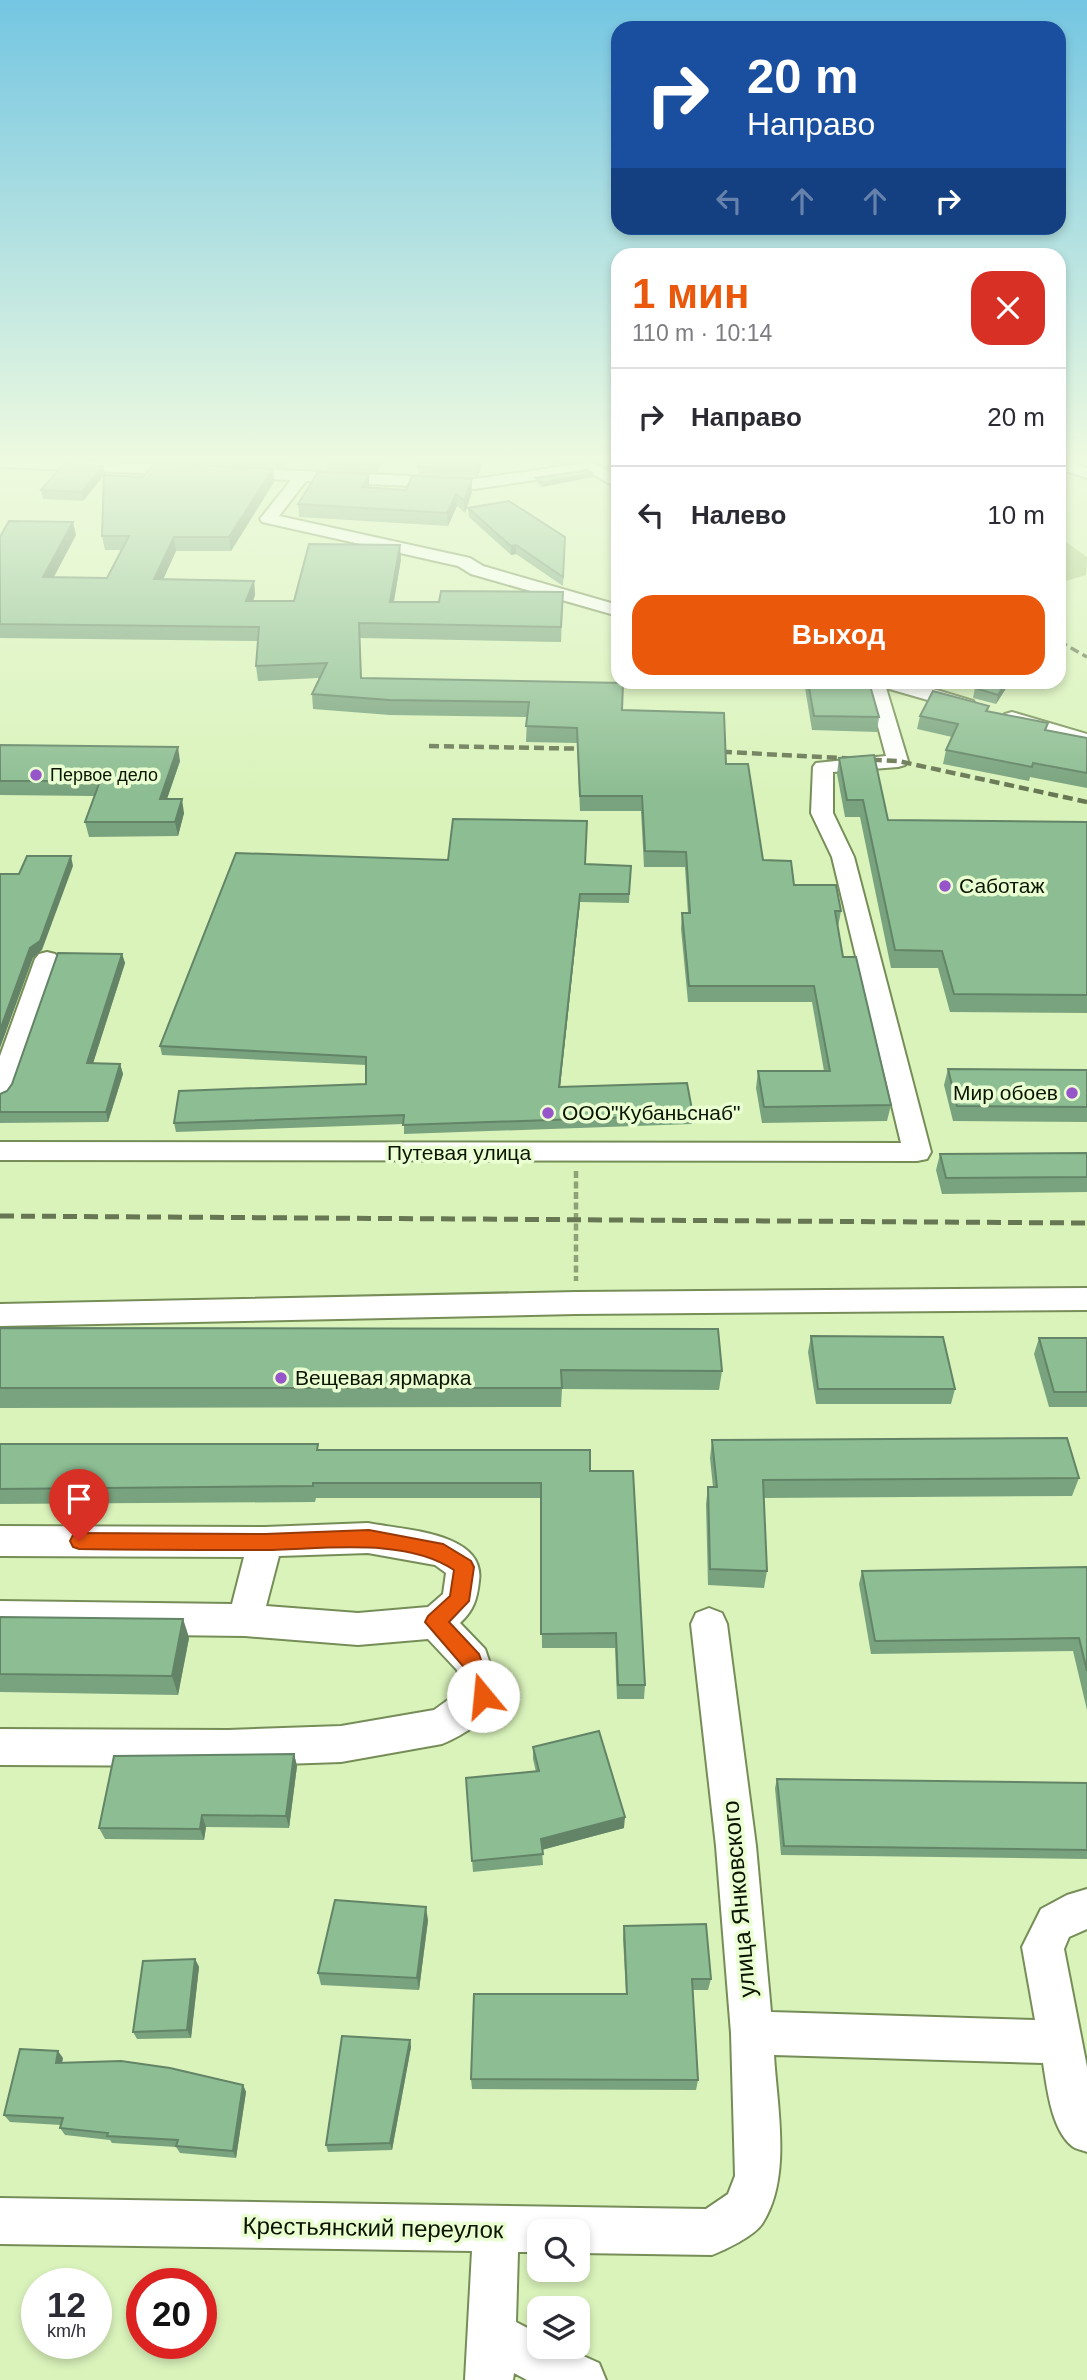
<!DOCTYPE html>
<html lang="ru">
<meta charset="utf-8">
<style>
body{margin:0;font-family:Helvetica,sans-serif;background:#f2f2f3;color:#2b2b33;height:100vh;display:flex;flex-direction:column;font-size:26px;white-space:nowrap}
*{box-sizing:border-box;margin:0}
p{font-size:23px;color:#7c7c81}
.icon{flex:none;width:38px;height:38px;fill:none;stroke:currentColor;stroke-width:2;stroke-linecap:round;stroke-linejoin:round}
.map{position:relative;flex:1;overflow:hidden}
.panel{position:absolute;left:611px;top:248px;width:455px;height:441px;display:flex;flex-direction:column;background:#fff;border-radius:21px;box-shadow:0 4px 10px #0003}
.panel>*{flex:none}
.top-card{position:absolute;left:611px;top:21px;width:455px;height:214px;border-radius:21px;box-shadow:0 4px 10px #0003;background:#1a4fa0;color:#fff;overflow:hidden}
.buttons{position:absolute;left:527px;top:2219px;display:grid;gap:14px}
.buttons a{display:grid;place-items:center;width:63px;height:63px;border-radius:14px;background:#fff;box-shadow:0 4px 10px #0003;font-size:35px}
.speed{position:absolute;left:21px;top:2268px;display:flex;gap:14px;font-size:35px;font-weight:700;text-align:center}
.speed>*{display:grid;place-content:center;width:91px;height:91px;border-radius:50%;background:#fff;box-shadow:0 4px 10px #0003;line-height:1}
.speed small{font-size:18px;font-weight:400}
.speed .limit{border:10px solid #d22;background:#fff;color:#111}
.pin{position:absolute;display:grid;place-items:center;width:60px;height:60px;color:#fff;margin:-72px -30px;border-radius:50% 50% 50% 0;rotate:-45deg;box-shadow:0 0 7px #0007}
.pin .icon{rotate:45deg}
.me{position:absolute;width:77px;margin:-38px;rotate:343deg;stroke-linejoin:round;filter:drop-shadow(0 0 5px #0008)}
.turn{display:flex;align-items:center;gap:24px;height:147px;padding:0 21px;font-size:32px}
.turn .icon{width:91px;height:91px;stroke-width:2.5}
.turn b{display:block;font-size:49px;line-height:60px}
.lanes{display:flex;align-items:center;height:66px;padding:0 21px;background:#0003;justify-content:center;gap:35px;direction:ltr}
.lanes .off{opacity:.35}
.round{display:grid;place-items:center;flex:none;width:74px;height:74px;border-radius:21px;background:#f2f2f3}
.headline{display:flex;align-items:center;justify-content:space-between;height:119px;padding:0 21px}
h1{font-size:42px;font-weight:700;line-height:52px;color:#ea580c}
.action{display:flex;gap:14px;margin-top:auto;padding:14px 21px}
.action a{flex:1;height:80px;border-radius:21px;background:#ea580c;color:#fff;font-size:28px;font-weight:700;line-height:80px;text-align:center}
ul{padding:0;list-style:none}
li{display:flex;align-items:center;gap:21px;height:98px;padding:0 21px;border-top:2px solid #e1e1e2}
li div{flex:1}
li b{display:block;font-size:26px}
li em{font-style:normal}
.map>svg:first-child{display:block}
.green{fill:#adcb87}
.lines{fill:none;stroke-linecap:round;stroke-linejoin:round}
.minor-casing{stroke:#768d58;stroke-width:4}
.path{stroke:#8fa177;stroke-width:4.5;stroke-dasharray:7 3.5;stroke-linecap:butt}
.minor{fill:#fff;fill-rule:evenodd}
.rail-far2{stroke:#677653;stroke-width:3.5;stroke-dasharray:9 4.5;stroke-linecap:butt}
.rail-far1{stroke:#677653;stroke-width:4.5;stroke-dasharray:10 5;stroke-linecap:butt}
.rail{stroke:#677653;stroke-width:5;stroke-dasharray:14 7;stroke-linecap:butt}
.wall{fill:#79a37e}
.shaded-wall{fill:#638467}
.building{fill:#8dbd93;stroke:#638467;stroke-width:2}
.route{fill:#ea580c;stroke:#983908;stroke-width:2}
.poi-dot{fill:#9755ca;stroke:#eaffd1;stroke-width:2.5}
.labels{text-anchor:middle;stroke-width:7;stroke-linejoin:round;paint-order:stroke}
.far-poi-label{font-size:18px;fill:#0c1402;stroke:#eaffd1;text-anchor:start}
.poi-label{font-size:21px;fill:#0c1402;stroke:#eaffd1;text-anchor:start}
.street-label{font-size:21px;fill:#0c1402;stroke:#eaffd1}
.near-street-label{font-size:24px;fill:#0c1402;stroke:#eaffd1}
</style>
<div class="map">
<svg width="1087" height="2380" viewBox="0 0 1087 2380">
<rect width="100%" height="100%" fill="#daf3bb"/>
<path class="green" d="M1059,537L1087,557L1086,575L1059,583Z"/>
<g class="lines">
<defs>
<g id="minor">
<path d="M0,459L186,465L194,470L186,475L0,467Z"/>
<path d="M1059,459L1087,468V478L1059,469Z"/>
<path d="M591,462L618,476V488L588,472L475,489L306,481L279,516L470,558L483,566L618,605V616L471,574L458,566L262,522L260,519L291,480L237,478L229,473L237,468L475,479Z"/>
<path d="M866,682H910L973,701L976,705L966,711L886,688L908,761L905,765L898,767L833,772V813L854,857L931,1152L927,1159L917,1161L0,1160V1142L901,1143L832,857L811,813L813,767L816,763L886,756Z"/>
<path d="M1012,712L1087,734V746L1005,722L1002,718L1005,714Z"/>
<path d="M47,952L55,954L59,959L13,1093L9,1099L0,1102V1056L35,959L39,954Z"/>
<path d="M1087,1288V1310L576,1314L0,1326V1304L576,1292Z"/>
<path d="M368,1523C402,1530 486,1532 479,1581C477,1599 474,1610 460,1623L485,1649L501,1696C492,1717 464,1735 442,1744L341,1762L228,1766L0,1765V1729L228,1730L341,1726L434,1710L463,1689L457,1670L428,1639L358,1645L245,1636L0,1633V1601L232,1604L244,1557L0,1556V1526L265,1527ZM368,1553L435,1565L446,1573L443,1594L428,1607L358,1613L266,1606L279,1556Z"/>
<path d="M709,1608L722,1613L727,1624L756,1846L771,2012L1035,2020L1022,1947L1041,1909L1067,1895L1087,1889V1929L1069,1937L1064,1949L1087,2067V2152C1083,2150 1075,2149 1072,2146C1051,2129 1047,2087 1043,2063L774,2055C777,2107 792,2178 762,2224C754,2236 725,2250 712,2255L578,2253V2231H539V2252H518L516,2322L539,2334V2347H563L599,2363L606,2380H527L514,2373L513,2380H465L472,2251L0,2244V2198L706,2209L728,2194L735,2176L731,2033L716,1846L691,1624L696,1613Z"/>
</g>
</defs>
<use href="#minor" class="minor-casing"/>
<path class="path" d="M576,1171V1281"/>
<use href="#minor" class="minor"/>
<path class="rail-far2" d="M1059,641L1087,657"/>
<g class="rail-far1">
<path d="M429,746L598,749"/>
<path d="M707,751L898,761L1087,802"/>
</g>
<path class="rail" d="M0,1216L1087,1223"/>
</g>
<g class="wall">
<path d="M77,459H117L115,461Z"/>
<path d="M165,459H288L283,468L166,463Z"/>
<path d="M326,459H383L377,472L327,470Z"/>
<path d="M422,459H483V462L478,476L419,474L418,467Z"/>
<path d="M547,459H614L618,463V471L591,459L552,465Z"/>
<path d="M103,466L105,474L83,501L43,499L41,490Z"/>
<path d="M273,469L274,482L231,551H176L163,579L254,581L255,595L253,601H294L401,559L394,602H439L563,592L561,642L360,638L361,678L622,710L726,764L763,860L794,885L841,911L838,927L843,957L891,1105L887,1121L762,1123L756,1088L758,1071H824L812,1002H688L681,929L682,913H688L685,867H644L641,811H580L577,743L526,742L527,717L390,715L313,709L312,694L319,678L258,681L256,666L258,641L0,638V537L76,535L54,577L107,578L122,550H105L102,536L143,477Z"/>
<path d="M592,473V477L542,487L536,482V478Z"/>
<path d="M369,474V487L406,490L472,479V492L465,513L457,506L448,526L299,517L298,504Z"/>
<path d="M468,508L565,537L563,586L516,554L511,555L469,517Z"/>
<path d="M806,682H869L879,717L877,732L812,730L805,688Z"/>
<path d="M979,682H1010L996,704L973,698L975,688Z"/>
<path d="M989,706L988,711L1046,730L1087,738V788L1030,777L1029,781L943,764L946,750L952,737L917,729L920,716Z"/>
<path d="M0,746L180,761L167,799L184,813L178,836L89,837L85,822L95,796L0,795Z"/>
<path d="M839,758L888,820L1087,822V1013L950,1012L938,968H891L860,817H845L837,774Z"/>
<path d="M585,864L631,866L629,903L580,902L560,1087L693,1115L692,1124L404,1134V1124L176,1132L174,1123L366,1084V1065L162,1055L160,1046Z"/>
<path d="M122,954L125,963L93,1063L120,1064L123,1074L108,1122L0,1123V1094L7,1091Z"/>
<path d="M948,1069L1087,1070V1122L953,1121L944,1085Z"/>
<path d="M1087,1153V1192L942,1194L936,1170L940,1154Z"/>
<path d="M0,1328L722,1371L719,1390L562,1389L561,1407L0,1408Z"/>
<path d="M811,1336L955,1389L951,1404H816L808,1352Z"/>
<path d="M1039,1338H1087V1407H1049L1034,1354Z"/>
<path d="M712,1440L1079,1478L1072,1496L763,1498L767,1571L764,1588L708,1585L706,1504L708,1487H713L710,1458Z"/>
<path d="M0,1444L319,1450L590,1471L645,1685L644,1699H617L615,1648H542L541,1498H316L315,1502L0,1504Z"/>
<path d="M1087,1567V1710L1073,1651L871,1654L859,1584L862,1571Z"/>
<path d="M0,1617L183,1619L189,1638L178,1695L0,1692Z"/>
<path d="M533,1747L624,1828L542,1850L543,1865L473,1872L466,1778L536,1772L533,1759Z"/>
<path d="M294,1754L297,1766L289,1828L206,1827L204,1840L105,1839L99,1828Z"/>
<path d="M777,1779L1087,1783V1859L781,1855L775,1788Z"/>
<path d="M428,1920L419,1990L321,1985L318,1973Z"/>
<path d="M624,1926L711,1979L708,1990H693L698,2080L696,2090L472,2089L471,2079L626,1994L623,1938Z"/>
<path d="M195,1959L199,1967L191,2038L137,2039L133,2032Z"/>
<path d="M410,2040L411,2047L392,2150L328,2152L326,2145Z"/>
<path d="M63,2058L62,2063L243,2085L246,2092L236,2158L180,2153L176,2147L112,2143L110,2140L65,2135L60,2128L61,2125L10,2122L4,2115Z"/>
</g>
<g class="shaded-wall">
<path d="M282,459H288L283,468Z"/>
<path d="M376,459H383L377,472Z"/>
<path d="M481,459H483V462L478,476L477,469Z"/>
<path d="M552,459H591L552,465Z"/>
<path d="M103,466L105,474L83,501L82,492Z"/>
<path d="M273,469L274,482L231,551L229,537Z"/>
<path d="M592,473V477L542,487V483Z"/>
<path d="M369,474V487L363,500L362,487Z"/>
<path d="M472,479V492L465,513L464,501Z"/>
<path d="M456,494L457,506L448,526L447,513Z"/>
<path d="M73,522L76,535L46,591L43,577Z"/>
<path d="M174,537L176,551L157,593L154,579Z"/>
<path d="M400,545L401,559L391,616L390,602Z"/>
<path d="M516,545V554L511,555V546Z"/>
<path d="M254,581L255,595L248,615L246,601Z"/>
<path d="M1006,682H1010L996,704L998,695Z"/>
<path d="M178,747L180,761L162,813L160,799Z"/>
<path d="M182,799L184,813L178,836L175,822Z"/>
<path d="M71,856L73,866L42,950L33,958L0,1048V1030L30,948Z"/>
<path d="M580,894V902L559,1096V1087Z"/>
<path d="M122,954L125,963L90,1073L87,1063Z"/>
<path d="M120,1064L123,1074L108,1122L106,1112Z"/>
<path d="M183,1619L189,1638L178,1695L172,1676Z"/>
<path d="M294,1754L297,1766L289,1828L286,1816Z"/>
<path d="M202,1815L206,1827L204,1840L200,1829Z"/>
<path d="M625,1817L624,1828L541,1850V1839Z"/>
<path d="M426,1907L428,1920L419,1990L417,1978Z"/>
<path d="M195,1959L199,1967L191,2038L187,2030Z"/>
<path d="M410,2040L411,2047L392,2150L390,2143Z"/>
<path d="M58,2051L63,2058L60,2070L56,2063Z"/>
<path d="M243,2085L246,2092L236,2158L233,2151Z"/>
</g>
<g class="building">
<path d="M422,459H481L477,469L418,467Z"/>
<path d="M154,463L273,469L229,537H174L154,579L254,581L246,601H294L309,544L400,545L390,602H439L441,591L563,592L561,627L359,623L361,678L623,683L622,710L724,713L726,764H748L763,860L791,861L794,885H836L841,911H835L843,957H856L891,1105L764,1107L758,1071H830L814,986H689L682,913H690L686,852L645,851L642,796H580L577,728L526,726L529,702L389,700L312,694L327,663L256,666L259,627L0,624V537L9,521L73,522L43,577L107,578L129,536H102L104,475L143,477Z"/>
<path d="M64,464L103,466L82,492L41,490Z"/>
<path d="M588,470L592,473L542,483L536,478Z"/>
<path d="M318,472L369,474L362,487L406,490L412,476L472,479L464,501L456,494L447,513L298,504Z"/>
<path d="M509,501L565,537L563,577L516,545L511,546L468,508Z"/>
<path d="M808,682H869L879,717L814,716Z"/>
<path d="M979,682H1006L998,695L975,688Z"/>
<path d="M933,691L989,706L986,711L1048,723L1045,730L1087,738V773L1033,763L1032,767L946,750L958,724L920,716Z"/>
<path d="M0,745L178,747L160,799H182L175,822H85L100,781H0Z"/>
<path d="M874,755L888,820L1087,822V995L954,994L942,951L895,950L863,800H847L839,758Z"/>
<path d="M453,819L587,821L585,864L631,866L629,894H580L559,1087L687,1083L693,1115L403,1125L404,1115L174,1123L179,1091L366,1084V1057L160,1046L236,853L448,860Z"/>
<path d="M27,856H71L40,941L30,948L0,1030V874H19Z"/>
<path d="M58,953L122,954L87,1063L120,1064L106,1112H0V1094L7,1091L12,1084Z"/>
<path d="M948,1069L1087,1070V1107L957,1106Z"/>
<path d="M1087,1153V1177L946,1178L940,1154Z"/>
<path d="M0,1328L718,1329L722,1371L561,1370L562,1388H0Z"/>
<path d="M811,1336L943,1337L955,1389H818Z"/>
<path d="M1039,1338H1087V1392H1054Z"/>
<path d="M1067,1438L1079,1478L763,1480L767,1571L710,1569L708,1487H717L712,1440Z"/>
<path d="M0,1444H318L317,1450H590V1471H633L645,1685H618L616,1633L541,1634V1483H313V1486L0,1489Z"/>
<path d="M1087,1567V1671L1079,1638L875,1641L862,1571Z"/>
<path d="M0,1617L183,1619L172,1676L0,1674Z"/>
<path d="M599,1731L625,1817L541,1839L543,1854L472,1861L466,1778L539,1771L533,1747Z"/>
<path d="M294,1754L286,1816L202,1815L200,1829L99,1828L114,1756Z"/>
<path d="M777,1779L1087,1783V1850L784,1846Z"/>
<path d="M335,1900L426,1907L417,1978L318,1973Z"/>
<path d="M706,1924L711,1979H692L698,2080L471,2079L474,1994H627L624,1926Z"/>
<path d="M195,1959L187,2030L133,2032L143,1961Z"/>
<path d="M342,2036L410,2040L390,2143L326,2145Z"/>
<path d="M20,2049L58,2051L56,2063L121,2061L170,2068L243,2085L233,2151L176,2146L178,2140L107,2136L108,2133L60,2128L63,2118L4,2115Z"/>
</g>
<linearGradient id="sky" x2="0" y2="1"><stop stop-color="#74c6e2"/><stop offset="0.58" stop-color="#eefae0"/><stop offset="1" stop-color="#eefae0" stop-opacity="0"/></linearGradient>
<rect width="1087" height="793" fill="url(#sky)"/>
<path class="route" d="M369,1530L443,1544L471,1561L474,1567L469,1601L449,1622L479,1654L493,1696L490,1703L483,1706L476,1703L463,1666L425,1622L428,1616L450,1596L454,1570C404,1536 319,1550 261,1550C200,1550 140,1550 79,1549L73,1547L70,1541L73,1535L79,1533L265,1534Z"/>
<g class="poi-dot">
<circle cx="36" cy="775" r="7"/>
<circle cx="945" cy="886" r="7"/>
<circle cx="1072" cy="1093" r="7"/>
<circle cx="548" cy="1113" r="7"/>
<circle cx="281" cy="1378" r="7"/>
</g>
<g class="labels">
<g class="far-poi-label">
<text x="50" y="781">Первое дело</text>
</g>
<g class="poi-label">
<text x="959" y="893">Саботаж</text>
<text x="1058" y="1100" text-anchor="end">Мир обоев</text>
<text x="562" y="1120">ООО"Кубаньснаб"</text>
<text x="295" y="1385">Вещевая ярмарка</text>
</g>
<g class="street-label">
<text x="459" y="1160">Путевая улица</text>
</g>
<g class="near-street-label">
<text transform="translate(739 1899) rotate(-95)" y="8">улица Янковского</text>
<text transform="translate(373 2228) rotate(1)" y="8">Крестьянский переулок</text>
</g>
</g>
</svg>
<div class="buttons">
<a><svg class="icon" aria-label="search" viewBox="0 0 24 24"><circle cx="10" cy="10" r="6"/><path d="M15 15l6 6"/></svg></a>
<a><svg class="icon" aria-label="layers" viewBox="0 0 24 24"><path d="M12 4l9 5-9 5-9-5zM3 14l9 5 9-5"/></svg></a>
</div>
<div class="speed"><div>12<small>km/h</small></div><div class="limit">20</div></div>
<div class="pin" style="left:79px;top:1541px;background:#d93025"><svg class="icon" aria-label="arrive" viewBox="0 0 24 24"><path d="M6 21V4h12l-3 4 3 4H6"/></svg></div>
<svg class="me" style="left:483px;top:1696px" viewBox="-20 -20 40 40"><circle r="19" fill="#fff"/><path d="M0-13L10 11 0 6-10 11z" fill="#ea580c"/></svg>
<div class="top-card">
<div class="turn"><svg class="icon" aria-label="right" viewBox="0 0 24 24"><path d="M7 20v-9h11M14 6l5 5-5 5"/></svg><div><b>20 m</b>Направо</div></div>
<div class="lanes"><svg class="icon off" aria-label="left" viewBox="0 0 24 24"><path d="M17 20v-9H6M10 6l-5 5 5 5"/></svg><svg class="icon off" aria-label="ahead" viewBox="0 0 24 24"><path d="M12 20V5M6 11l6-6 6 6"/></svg><svg class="icon off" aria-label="ahead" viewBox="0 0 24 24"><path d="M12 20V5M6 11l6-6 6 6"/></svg><svg class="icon" aria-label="right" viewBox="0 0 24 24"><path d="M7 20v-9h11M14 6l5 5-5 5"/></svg></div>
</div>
<section class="panel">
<div class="headline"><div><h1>1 мин</h1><p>110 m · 10:14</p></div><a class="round" style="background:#d93025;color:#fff"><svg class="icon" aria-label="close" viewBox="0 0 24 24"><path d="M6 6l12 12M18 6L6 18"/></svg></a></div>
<ul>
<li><svg class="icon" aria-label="right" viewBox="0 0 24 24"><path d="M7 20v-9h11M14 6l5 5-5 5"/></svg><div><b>Направо</b></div><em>20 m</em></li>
<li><svg class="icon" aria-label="left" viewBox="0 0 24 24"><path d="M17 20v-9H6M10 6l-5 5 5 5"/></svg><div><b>Налево</b></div><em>10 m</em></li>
</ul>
<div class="action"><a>Выход</a></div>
</section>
</div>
